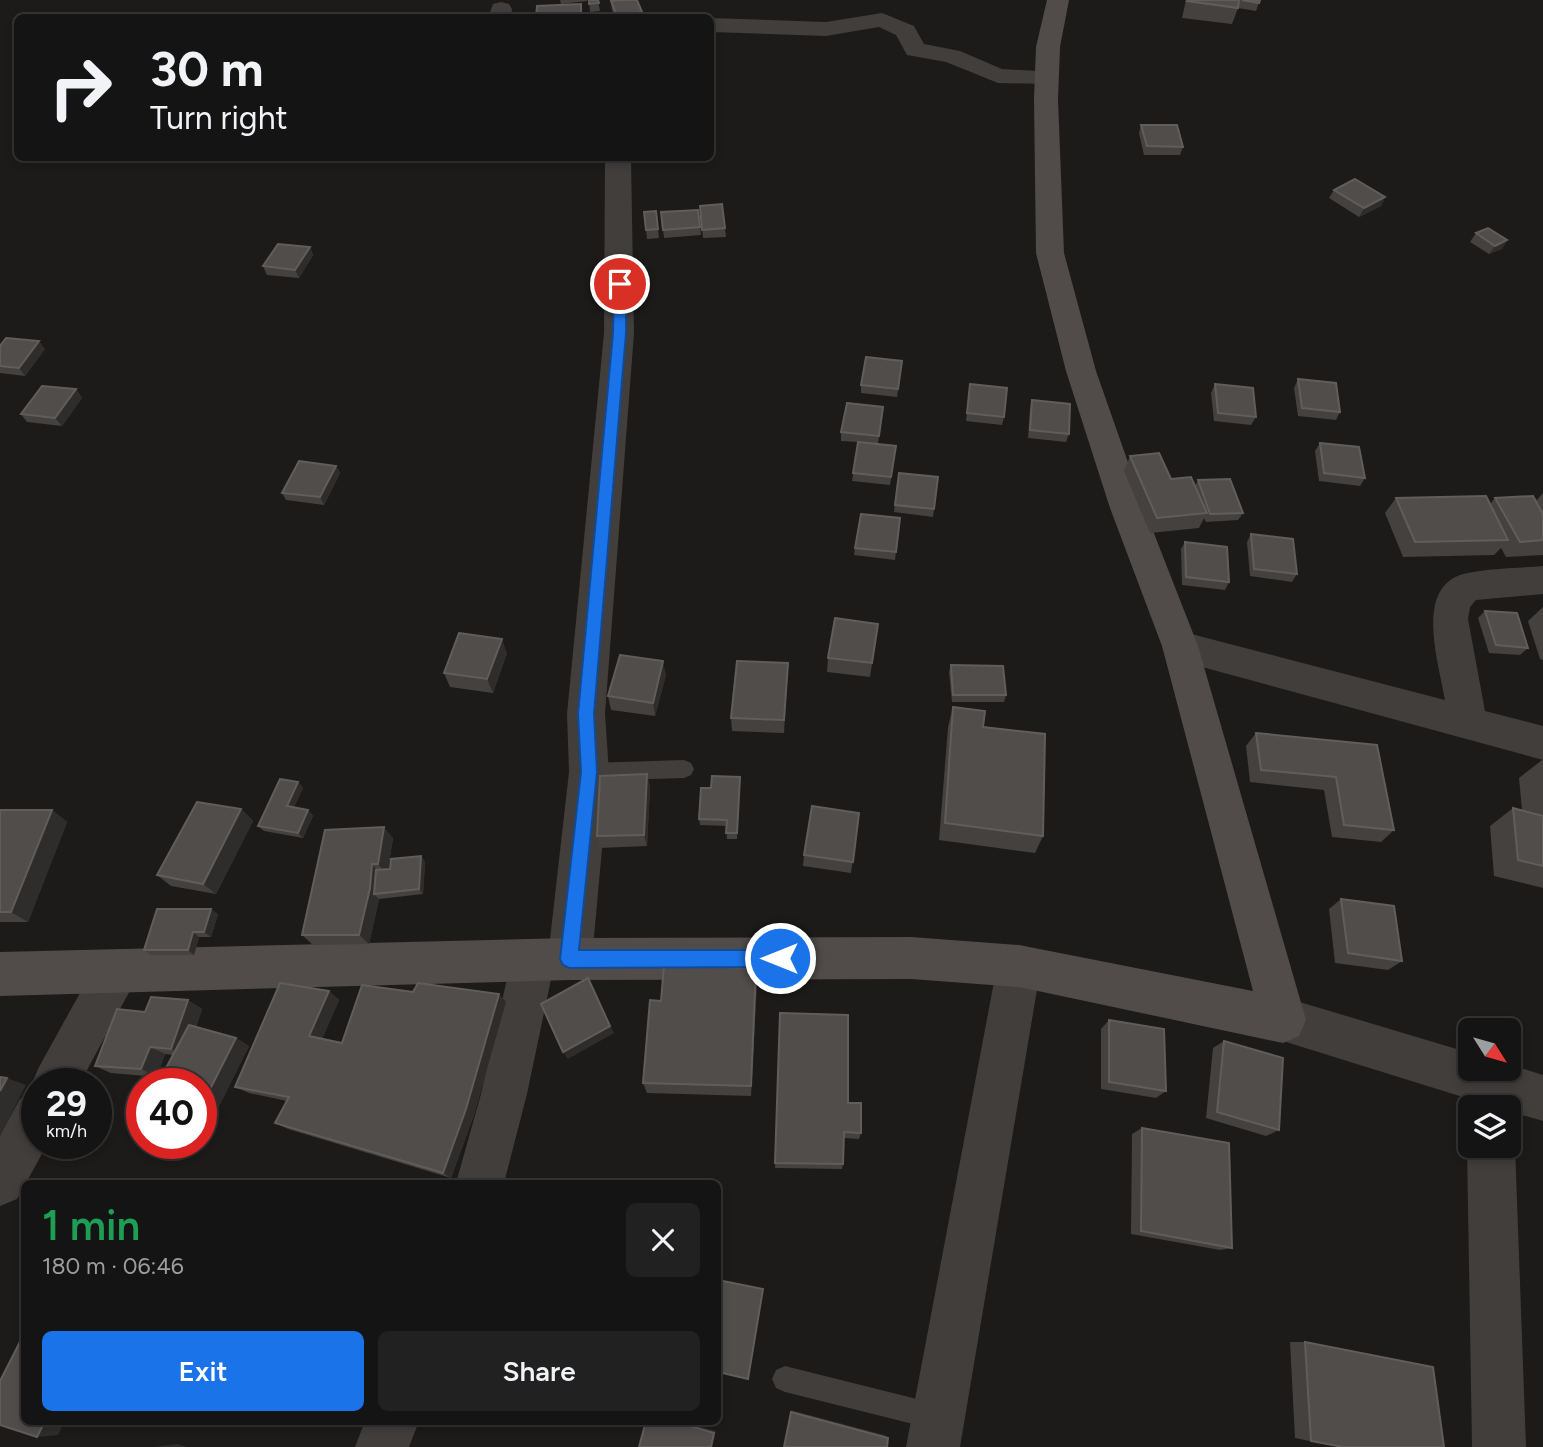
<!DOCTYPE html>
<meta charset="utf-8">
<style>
body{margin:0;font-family:Figtree,sans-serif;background:#222122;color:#f1f3f6;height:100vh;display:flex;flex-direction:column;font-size:26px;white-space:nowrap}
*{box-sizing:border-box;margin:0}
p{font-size:23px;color:#9d9ea0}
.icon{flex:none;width:38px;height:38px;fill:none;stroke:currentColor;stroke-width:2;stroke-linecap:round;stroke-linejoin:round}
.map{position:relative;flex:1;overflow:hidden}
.details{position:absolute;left:21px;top:1180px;width:700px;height:245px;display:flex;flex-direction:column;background:#151414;border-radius:10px;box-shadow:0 4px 10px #0003,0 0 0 2px #343334}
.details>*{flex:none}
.hud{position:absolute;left:14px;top:14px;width:700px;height:147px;border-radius:10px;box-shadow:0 4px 10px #0003,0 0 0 2px #343334;background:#151414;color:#f1f3f6;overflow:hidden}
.needle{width:46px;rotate:127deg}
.fabs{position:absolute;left:1458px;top:1018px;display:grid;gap:14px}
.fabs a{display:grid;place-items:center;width:63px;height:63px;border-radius:10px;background:#151414;box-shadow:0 4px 10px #0003,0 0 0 2px #343334;font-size:35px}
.speed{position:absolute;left:21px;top:1068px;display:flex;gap:14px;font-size:35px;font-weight:700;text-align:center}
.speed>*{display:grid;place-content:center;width:91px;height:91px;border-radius:50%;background:#151414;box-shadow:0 4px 10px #0003,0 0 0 2px #343334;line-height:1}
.speed small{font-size:18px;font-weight:400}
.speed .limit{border:10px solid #d22;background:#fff;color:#111}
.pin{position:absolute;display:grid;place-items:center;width:60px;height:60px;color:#fff;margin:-30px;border:4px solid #fff;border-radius:50%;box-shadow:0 2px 7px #0007}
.me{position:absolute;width:77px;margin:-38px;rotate:270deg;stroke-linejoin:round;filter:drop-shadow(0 0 5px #0008)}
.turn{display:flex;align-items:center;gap:24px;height:147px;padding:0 21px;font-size:32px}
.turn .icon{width:91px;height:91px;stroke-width:2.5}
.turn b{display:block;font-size:49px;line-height:60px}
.round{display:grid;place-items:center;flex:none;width:74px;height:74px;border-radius:10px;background:#222122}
.summary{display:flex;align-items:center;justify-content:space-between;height:119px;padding:0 21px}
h1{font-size:42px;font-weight:600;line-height:52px;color:#1e9e55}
.button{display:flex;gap:14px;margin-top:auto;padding:14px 21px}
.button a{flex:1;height:80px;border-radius:10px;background:#1a73e8;color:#fff;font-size:28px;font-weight:600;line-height:80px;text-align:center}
.button a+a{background:#222122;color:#f1f3f6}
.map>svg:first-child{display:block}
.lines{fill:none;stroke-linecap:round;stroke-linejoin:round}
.lane{fill:#413e3b;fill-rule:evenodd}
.street{fill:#413e3b;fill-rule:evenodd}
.secondary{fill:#514c4a;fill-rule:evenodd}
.wall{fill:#44413f}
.shaded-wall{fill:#2f2d2b}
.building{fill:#514d4b;stroke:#615d5b;stroke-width:2}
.route{fill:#1a73e8;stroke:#114b97;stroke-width:2}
</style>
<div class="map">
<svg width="1543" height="1447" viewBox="0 0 1543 1447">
<rect width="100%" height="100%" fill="#1c1b1a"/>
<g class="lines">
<g class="lane">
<path d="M684,760L691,763L694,769L691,775L684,778L589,781L582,778L579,772L582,766L589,763Z"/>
<path d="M785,1366L937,1404L946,1408L950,1417L946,1426L937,1430L785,1392L776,1388L772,1379L776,1370Z"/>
</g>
<g class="street">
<path d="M501,2L509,4L512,9L511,18H488L493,4Z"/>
<path d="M882,13L914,26L924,44L960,51L1002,69L1056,72L1059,77L1056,82L1047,84L998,83L946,62L907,55L896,35L879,27L826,36L710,32V18L826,22Z"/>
<path d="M605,158H631L634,333L605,714L609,772L592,959L585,974L570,980L555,974L553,970L527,1094L504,1183H456L481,1094L511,961L518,946L533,940L549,948L569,772L567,714L604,333Z"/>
<path d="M1543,566V594L1476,600L1470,607L1468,619L1485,711L1543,726V760L1180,661L1167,657L1162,646L1167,635L1180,631L1445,700C1439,663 1412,583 1468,573C1492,568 1518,568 1543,566Z"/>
<path d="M1019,945L1034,951L1041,966L960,1447H906L997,966L1004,951Z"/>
<path d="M117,949L133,955L139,970L133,985L80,1083H37V1143H48L17,1199L0,1206V1135L20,1099L36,1093L32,1083L39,1067L101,955Z"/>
<path d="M1283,997L1470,1053V1069H1508V1064L1543,1075V1121L1508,1111V1108H1498L1267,1036L1260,1020L1267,1004Z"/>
<path d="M1508,1131L1515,1146L1526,1447H1472L1467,1146L1470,1139V1146H1508Z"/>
<path d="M365,1421H419L409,1447H355Z"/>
</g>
<path class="secondary" d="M1047,0H1069L1060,47L1058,99L1064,253L1096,371L1144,508L1198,646L1306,1020L1299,1036L1283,1043L1019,987L911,979L570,980L0,996V952L570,938L911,937L1019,945L1253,991L1162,646L1110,508L1066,371L1036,253L1034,99L1036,47Z"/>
</g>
<g class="wall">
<path d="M560,0H587V1L561,4Z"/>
<path d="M589,0H598L600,11L590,12Z"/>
<path d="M1186,0H1260L1256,11L1238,8L1232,24L1182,18Z"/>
<path d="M611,1L642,18H615L612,10Z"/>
<path d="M581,4L582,18H536V17Z"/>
<path d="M1141,125L1183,147L1180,155H1144L1139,133Z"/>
<path d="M1334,190L1385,197L1381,206L1359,217L1329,198Z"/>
<path d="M700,206L725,228L726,237L703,238Z"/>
<path d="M698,210L701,235L664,238L661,212Z"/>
<path d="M656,211L659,238L647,239L644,212Z"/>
<path d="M1476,233L1507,240L1502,249L1489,254L1470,242Z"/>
<path d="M310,247L313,255L299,278L267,275L263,266Z"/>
<path d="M0,346L45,349L25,376L0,373Z"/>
<path d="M902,361L897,397L861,393V385Z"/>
<path d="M1298,379L1340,412L1336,420L1298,416L1294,388Z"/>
<path d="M970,384L1004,417L1002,425L966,421Z"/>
<path d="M1215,384L1256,417L1251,425L1214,421L1211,393Z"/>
<path d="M76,389L82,398L62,426L27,422L21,414Z"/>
<path d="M1032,400L1069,434L1066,442L1028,438L1030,409Z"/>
<path d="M883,407L878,444L896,446L890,485L852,481L858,442L841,441V432Z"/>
<path d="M1320,443L1365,478L1360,486L1319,481L1315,451Z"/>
<path d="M1130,456L1171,479L1195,486L1198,480L1243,513L1238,520L1206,522L1204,518L1199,528L1150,533L1124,471Z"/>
<path d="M336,466L340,473L324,505L286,500L282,493Z"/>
<path d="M899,473L934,509L933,517L894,512Z"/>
<path d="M1543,493V555L1506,557L1501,548L1494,555L1403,557L1385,513L1396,498L1490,504L1495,498L1536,501Z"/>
<path d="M900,518L895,560L854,555L855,548Z"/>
<path d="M1251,534L1297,574L1292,582L1250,576L1247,542Z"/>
<path d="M1185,542L1229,582L1225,590L1182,585L1181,549Z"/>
<path d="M1543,607V660L1540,659L1528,621Z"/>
<path d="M1485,611L1528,648L1520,655L1489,653L1478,618Z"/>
<path d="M878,624L870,677L827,672L828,658Z"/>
<path d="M507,653L493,693L450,687L444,673Z"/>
<path d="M788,663L784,733L732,731L731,718Z"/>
<path d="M951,665L1006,695L1004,702H952L949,672Z"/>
<path d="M666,675L655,716L611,710L608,696Z"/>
<path d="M953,707L1043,836L1035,853L939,840L948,727Z"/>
<path d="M1256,733L1377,745L1394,830L1381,842L1332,837L1324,790L1250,782L1246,746Z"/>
<path d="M1542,760H1543V888L1494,876L1490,826L1513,808L1522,810L1519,778Z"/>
<path d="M647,774L650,787L647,846L600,848L597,836Z"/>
<path d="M740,777L737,839H727L726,826L700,825L699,819L711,788Z"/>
<path d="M298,782L303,788L294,807L308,810L313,816L303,838L264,831L258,826Z"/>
<path d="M241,809L253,821L216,894L171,886L157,875Z"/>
<path d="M0,810H52L67,822L28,922H0Z"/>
<path d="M859,813L851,873L803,866L804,855Z"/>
<path d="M393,838L388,869L421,856L425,862L423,894L379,899L369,944L313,945L302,935Z"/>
<path d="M1341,899L1402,961L1388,970L1335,963L1329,909Z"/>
<path d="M218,914L211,937H199L194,955H151L144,950Z"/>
<path d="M757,981L751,1096L647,1093L643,1083L661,1001Z"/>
<path d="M329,991L339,1000L322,1039L342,1043L413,992L506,1002L474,1115L451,1178L288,1129L275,1123L287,1101L249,1093L235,1087Z"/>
<path d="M188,1000L202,1009L196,1027L236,1038L249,1046L202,1140L201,1083L173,1055L165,1054L157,1077L111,1073L95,1066L145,1012Z"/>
<path d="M780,1013L848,1103L861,1133L859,1139L844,1138L843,1164L842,1169L775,1168Z"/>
<path d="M1109,1020L1166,1091L1156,1098L1101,1089V1029Z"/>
<path d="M1224,1041L1279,1130L1266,1136L1206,1118L1213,1048Z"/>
<path d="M1142,1128L1232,1248L1220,1250L1131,1234L1132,1134Z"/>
<path d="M1290,1342H1305L1444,1447H1340L1295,1438Z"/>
</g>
<g class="shaded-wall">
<path d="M642,12V18H617V16Z"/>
<path d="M1385,197L1381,206L1359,217L1364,208Z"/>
<path d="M1507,240L1502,249L1489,254L1495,246Z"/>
<path d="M310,247L313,255L299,278L295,270Z"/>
<path d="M39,341L45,349L25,376L19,368Z"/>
<path d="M76,389L82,398L62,426L55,418Z"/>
<path d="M336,466L340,473L324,505L320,497Z"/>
<path d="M502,639L507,653L493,693L487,679Z"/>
<path d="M663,661L666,675L655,716L653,703Z"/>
<path d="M647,774L650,787L647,846L644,835Z"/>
<path d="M298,782L303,788L292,812L287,806Z"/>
<path d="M241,809L253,821L216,894L203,884Z"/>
<path d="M52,810L67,822L28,922L11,912Z"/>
<path d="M308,810L313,816L303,838L298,833Z"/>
<path d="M384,827L393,838L387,875L378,864Z"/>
<path d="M421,856L425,862L423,894L419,889Z"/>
<path d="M372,864L381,875L374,894L379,899L369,944L359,935Z"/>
<path d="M211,909L218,914L211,937L204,932Z"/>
<path d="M193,932L199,937L194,955L188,950Z"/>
<path d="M756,968L757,981L751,1096V1086Z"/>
<path d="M592,987L614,1033L568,1059L563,1052Z"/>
<path d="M329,991L339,1000L320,1044L309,1036Z"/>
<path d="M499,994L506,1002L474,1115L451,1178L443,1173Z"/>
<path d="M188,1000L202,1009L185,1057L171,1049Z"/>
<path d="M236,1038L249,1046L202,1140L201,1107Z"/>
<path d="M150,1047L165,1054L157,1077L141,1069Z"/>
<path d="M7,1078L26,1085L0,1136V1091Z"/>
<path d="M790,1410L885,1435L888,1438L791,1412Z"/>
<path d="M45,1421H65L58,1435L37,1437Z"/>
<path d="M673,1421H682L716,1431L712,1447Z"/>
<path d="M177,1444L187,1447H153Z"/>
</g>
<g class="building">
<path d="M589,0H598L599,3L589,4Z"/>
<path d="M620,0H637L642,12L617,16L611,1Z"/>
<path d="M1188,0H1239L1238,8L1187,1Z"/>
<path d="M1242,0H1260L1259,3Z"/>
<path d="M581,4V15L536,17L537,6Z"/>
<path d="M1141,125H1177L1183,147L1147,146Z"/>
<path d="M1355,179L1385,197L1364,208L1334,190Z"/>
<path d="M722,204L725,228L702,230L700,206Z"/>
<path d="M698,210L700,227L663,230L661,212Z"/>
<path d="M656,211L658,229L646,230L644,212Z"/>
<path d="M1488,228L1507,240L1495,246L1476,233Z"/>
<path d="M278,244L310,247L295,270L263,266Z"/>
<path d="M6,338L39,341L19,368L0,366V346Z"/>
<path d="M866,357L902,361L898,389L861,385Z"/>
<path d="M1298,379L1336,383L1340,412L1302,408Z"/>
<path d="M970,384L1007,388L1004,417L967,413Z"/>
<path d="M1215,384L1253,388L1256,417L1218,413Z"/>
<path d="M42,386L76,389L55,418L21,414Z"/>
<path d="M1032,400L1070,404L1069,434L1030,430Z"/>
<path d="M847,403L883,407L879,436L841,432Z"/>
<path d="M858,442L896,446L891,477L853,473Z"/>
<path d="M1320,443L1359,447L1365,478L1324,473Z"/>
<path d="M1159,453L1171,479L1191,477L1207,513L1157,518L1130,456Z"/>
<path d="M299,461L336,466L320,497L282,493Z"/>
<path d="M899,473L938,477L934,509L895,505Z"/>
<path d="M1230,479L1243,513L1210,514L1198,480Z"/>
<path d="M1486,496L1508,540L1415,542L1396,498Z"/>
<path d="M1533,496L1543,514V540L1520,542L1495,498Z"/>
<path d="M861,514L900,518L896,552L855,548Z"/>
<path d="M1251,534L1293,539L1297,574L1254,569Z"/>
<path d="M1185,542L1227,547L1229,582L1186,577Z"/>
<path d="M1485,611L1517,613L1528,648L1496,645Z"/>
<path d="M835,618L878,624L872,663L828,658Z"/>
<path d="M459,633L502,639L487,679L444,673Z"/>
<path d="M620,655L663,661L653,703L608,696Z"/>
<path d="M737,661L788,663L784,720L731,718Z"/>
<path d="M951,665L1003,666L1006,695H953Z"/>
<path d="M953,707L985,711L983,727L1045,734L1043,836L945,823Z"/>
<path d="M1256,733L1377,745L1394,830L1344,825L1336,777L1261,770Z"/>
<path d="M647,774L644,835L597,836L600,776Z"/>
<path d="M712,776L740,777L737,833H726L727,820L699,819L701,788H711Z"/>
<path d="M280,779L298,782L287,806L308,810L298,833L258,826Z"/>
<path d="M197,802L241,809L203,884L157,875Z"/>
<path d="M812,806L859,813L853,862L804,855Z"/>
<path d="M1513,808L1543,816V866L1518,860Z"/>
<path d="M0,810H52L11,912H0Z"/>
<path d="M384,827L378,864H372L370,888L359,935H302L325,830Z"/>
<path d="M421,856L419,889L374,894L376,870L390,869L391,859Z"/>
<path d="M1341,899L1394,906L1402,961L1348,953Z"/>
<path d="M157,909H211L204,932H193L188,950H144Z"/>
<path d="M664,965L756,968L751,1086L643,1083L650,1000L661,1001Z"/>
<path d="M588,978L610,1026L563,1052L541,1004Z"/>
<path d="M280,983L329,991L309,1036L342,1043L362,985L413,992L418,983L499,994L466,1109L443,1173L275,1123L289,1097L235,1087Z"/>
<path d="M151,997L188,1000L171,1049L150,1047L141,1069L95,1066L117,1009L145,1012Z"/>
<path d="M780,1013L848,1015V1103H861V1133L844,1132L843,1164L775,1163Z"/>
<path d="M1109,1020L1164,1029L1166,1091L1109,1082Z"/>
<path d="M189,1025L236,1038L201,1107V1083H158Z"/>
<path d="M1224,1041L1283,1058L1279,1130L1217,1112Z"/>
<path d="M0,1077L7,1078L0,1091Z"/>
<path d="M142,1113V1122L138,1120Z"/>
<path d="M1142,1128L1229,1143L1232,1248L1141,1231Z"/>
<path d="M718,1280L763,1289L748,1379L718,1372Z"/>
<path d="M24,1334V1421H45L37,1437L0,1425V1381Z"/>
<path d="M1305,1342L1433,1367L1444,1447H1343L1311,1441Z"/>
<path d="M791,1412L888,1438L887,1447H784Z"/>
<path d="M646,1421H673L714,1433L711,1447H639Z"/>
</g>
<path class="route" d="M620,280L626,284V333L594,714L597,772L579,950H780L786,952L789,958L786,965L780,967L569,968L563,965L560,959L581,772L578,714L613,333L614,284Z"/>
</svg>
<div class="fabs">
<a><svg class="needle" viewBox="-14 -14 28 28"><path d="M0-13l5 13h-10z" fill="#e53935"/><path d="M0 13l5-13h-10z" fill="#9d9ea0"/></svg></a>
<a><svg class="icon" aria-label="layers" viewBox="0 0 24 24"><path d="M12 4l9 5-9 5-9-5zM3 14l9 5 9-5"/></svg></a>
</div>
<div class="speed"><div>29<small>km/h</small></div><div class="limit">40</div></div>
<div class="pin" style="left:620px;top:284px;background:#d93025"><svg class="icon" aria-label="arrive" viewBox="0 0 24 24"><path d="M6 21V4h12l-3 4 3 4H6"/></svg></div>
<svg class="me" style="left:780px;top:958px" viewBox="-20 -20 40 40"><circle r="17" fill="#1a73e8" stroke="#fff" stroke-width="3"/><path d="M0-11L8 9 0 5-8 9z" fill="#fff"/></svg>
<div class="hud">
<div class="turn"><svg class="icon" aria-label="right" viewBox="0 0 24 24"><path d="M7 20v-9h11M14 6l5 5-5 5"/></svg><div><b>30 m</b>Turn right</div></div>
</div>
<section class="details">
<div class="summary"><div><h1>1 min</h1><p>180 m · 06:46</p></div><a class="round"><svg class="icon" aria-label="close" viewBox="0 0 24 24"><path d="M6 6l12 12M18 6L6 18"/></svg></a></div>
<div class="button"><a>Exit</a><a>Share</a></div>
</section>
</div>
